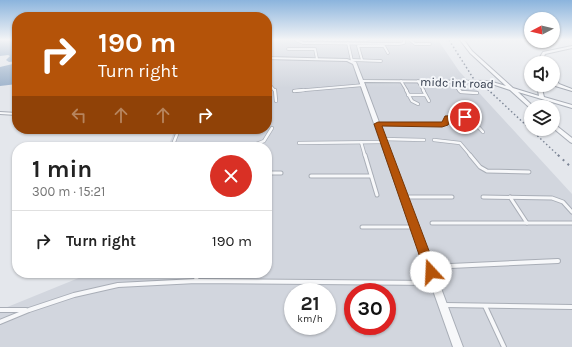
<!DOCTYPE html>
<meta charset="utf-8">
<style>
body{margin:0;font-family:Karla,sans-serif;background:#f2f2f2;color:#222;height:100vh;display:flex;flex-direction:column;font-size:15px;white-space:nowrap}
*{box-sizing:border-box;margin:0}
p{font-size:13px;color:#767676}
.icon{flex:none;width:22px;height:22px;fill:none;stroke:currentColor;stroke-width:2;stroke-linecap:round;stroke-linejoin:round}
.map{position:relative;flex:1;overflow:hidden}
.details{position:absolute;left:12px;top:142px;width:260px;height:136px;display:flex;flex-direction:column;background:#fff;border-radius:16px;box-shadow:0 1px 3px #0004}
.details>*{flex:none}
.top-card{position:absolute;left:12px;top:12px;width:260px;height:122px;border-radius:16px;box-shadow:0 1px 3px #0004;background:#b45309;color:#fff;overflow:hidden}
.needle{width:26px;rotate:263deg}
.controls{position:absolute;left:524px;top:12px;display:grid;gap:8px}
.controls a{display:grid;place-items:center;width:36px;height:36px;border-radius:50%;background:#fff;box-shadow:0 1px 3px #0004;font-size:20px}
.speed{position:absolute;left:284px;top:283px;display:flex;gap:8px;font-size:20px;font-weight:700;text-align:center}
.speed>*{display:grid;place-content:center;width:52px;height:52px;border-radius:50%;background:#fff;box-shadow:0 1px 3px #0004;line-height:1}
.speed small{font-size:10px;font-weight:400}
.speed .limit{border:6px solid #d22;background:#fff;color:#111}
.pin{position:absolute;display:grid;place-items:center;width:34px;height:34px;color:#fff;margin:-17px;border:2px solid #fff;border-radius:50%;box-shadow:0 1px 4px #0007}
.me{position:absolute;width:44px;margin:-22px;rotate:340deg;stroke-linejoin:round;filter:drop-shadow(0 0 3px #0008)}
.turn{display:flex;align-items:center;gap:14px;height:84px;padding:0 20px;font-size:18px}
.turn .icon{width:52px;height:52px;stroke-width:2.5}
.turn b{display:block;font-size:28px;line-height:34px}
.lanes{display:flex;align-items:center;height:38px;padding:0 20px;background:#0003;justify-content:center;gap:20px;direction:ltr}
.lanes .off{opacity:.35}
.round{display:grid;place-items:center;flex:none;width:42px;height:42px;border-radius:21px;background:#f2f2f2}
.overview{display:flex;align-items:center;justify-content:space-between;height:68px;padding:0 20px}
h1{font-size:24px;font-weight:700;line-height:30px}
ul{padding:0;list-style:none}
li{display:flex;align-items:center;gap:12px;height:60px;padding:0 20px;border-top:1px solid #e0e0e0}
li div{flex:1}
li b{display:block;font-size:15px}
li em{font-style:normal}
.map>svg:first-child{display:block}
.built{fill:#d2d6de;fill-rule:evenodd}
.water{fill:#9fb4cc}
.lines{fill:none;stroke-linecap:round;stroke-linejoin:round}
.lane-far3-casing{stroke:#a9aeb7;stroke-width:3.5}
.lane-far2-casing{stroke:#a9aeb7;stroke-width:4}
.lane-far1-casing{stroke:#a9aeb7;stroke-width:5}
.lane-casing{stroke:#a9aeb7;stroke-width:6}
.street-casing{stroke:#a9aeb7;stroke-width:2}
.lane-far3{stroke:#f7f8fa;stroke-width:2}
.lane-far2{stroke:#f7f8fa;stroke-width:2.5}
.lane-far1{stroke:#f7f8fa;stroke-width:3}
.lane{stroke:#f7f8fa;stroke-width:4}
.street{fill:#f7f8fa;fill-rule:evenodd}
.rail-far1{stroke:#7d8696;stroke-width:1.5;stroke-dasharray:1.5 2.5;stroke-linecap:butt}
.rail{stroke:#7d8696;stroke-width:2;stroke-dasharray:2 4.5;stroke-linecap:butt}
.route{fill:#b45309;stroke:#753606}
.labels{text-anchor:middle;stroke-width:4;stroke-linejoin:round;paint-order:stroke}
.far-street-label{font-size:12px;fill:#2b3445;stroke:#f4f6f9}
</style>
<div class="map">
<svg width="572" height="347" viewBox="0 0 572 347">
<rect width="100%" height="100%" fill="#e4e7ec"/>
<path class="built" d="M267,40H438L459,71L572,194V347H0V310L91,273H267V147H168L175,129H267ZM293,292H327V326H293ZM353,292H387V326H353Z"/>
<g class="water">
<path d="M0,40H17V61L9,62L6,60L10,56L8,55L0,56Z"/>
<path d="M17,63V84L0,86V67Z"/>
</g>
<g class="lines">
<defs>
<g id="lane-far3">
<path d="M296,40L303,43L399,44L404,43V40"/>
<path d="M303,40H316"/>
<path d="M324,40H368"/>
<path d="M410,40L415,44H430"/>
<path d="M348,43L352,61"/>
<path d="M288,49H315L317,59"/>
<path d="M352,60L381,61"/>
<path d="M362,60L358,46H384L388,53"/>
<path d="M401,81L407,91"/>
<path d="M418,81L424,91"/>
<path d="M451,81L460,91"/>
<path d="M267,82L275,91"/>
<path d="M294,91L364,85"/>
</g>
<g id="lane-far2">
<path d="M275,90L276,101"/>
<path d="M406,90L412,101L418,104"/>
<path d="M423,90L429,101"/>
<path d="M459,90L461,92L477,93"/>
<path d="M294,91L304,90"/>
<path d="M408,95H425"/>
<path d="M378,124H442L446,123L447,118C463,117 472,119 483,132"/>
<path d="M383,139L424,140"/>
<path d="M434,140L460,143L471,156"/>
<path d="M361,142L365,156"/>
<path d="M299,143L384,142"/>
<path d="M172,147L179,129"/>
<path d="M249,147L264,141L272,128"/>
</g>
<g id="lane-far1">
<path d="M365,155L377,195"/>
<path d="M470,155L480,167L487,171L529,172"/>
<path d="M267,173H281"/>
<path d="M311,176H371"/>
<path d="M404,197H452"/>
<path d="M483,197L552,198L563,202L572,212"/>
<path d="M510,197L527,223"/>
<path d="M432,223H572"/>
<path d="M362,227H414"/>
</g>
<g id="lane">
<path d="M429,267L558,261"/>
<path d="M196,281L197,273"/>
<path d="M444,305L572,307"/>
<path d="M485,306L504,347"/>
<path d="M0,310H26"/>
<path d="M0,322L29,310L74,295L118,285L196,281L434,283"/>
</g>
<g id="street">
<path d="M460,40H464L472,51L513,88L539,96L537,85H541L544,97L572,105V108L518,92L534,107H531L530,108L510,90L489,83L364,82L463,347H453L353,64L347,61L267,59V57L347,59L356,62L363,80L489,81L506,86L470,53Z"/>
<path d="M572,46V48L545,54L544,57L547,63H543L540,57L543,52Z"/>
<path d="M553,77H554L559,84L572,89V91L552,85H553Z"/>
<path d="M0,112L17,113V115L0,114Z"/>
<path d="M553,123L572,138V143L570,142L553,128Z"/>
</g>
</defs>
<use href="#lane-far3" class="lane-far3-casing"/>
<use href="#lane-far2" class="lane-far2-casing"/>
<use href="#lane-far1" class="lane-far1-casing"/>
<use href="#lane" class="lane-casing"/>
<use href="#street" class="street-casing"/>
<use href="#lane-far3" class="lane-far3"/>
<use href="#lane-far2" class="lane-far2"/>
<use href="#lane-far1" class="lane-far1"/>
<use href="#lane" class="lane"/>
<use href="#street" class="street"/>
<path class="rail-far1" d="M449,40L475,81L482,84L559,156"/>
<path class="rail" d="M558,155L572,168"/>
</g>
<linearGradient id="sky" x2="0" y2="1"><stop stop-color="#8bb4dd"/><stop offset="0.45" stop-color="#f3f4f6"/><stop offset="1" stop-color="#f3f4f6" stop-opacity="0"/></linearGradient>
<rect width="572" height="88" fill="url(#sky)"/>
<path class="route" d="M465,115L469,117L467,119L451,120L448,125L442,127L382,126L437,272L435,276L431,278L427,276L425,272L374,124L378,122H442L445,116Z"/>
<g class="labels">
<g class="far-street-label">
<text transform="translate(457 83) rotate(2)" y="4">midc int road</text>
</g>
</g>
</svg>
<div class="controls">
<a><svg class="needle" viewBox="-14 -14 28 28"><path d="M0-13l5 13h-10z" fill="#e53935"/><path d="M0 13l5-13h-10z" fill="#767676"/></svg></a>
<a><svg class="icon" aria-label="sound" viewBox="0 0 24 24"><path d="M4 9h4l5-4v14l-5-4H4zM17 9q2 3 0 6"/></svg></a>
<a><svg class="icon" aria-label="layers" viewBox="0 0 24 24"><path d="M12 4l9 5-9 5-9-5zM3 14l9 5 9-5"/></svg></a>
</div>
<div class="speed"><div>21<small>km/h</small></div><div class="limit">30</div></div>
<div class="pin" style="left:465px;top:117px;background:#d93025"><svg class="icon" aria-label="arrive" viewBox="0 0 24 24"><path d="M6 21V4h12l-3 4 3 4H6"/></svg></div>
<svg class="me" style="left:431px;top:272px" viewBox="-20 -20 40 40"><circle r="19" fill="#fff"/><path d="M0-13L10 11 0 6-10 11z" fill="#b45309"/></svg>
<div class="top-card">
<div class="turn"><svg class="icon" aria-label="right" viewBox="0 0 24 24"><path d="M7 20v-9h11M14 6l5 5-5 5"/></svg><div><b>190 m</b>Turn right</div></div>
<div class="lanes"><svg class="icon off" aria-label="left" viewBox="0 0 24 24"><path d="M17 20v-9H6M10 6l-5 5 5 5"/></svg><svg class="icon off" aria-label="ahead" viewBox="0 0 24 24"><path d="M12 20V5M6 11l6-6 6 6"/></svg><svg class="icon off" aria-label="ahead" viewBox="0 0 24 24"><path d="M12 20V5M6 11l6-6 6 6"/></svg><svg class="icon" aria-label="right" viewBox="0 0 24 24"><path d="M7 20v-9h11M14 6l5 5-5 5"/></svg></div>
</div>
<section class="details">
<div class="overview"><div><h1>1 min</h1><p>300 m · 15:21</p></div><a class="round" style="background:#d93025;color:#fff"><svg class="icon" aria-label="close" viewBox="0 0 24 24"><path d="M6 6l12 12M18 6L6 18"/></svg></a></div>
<ul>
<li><svg class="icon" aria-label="right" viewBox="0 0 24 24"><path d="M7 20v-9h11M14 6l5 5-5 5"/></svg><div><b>Turn right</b></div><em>190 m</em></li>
</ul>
</section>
</div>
